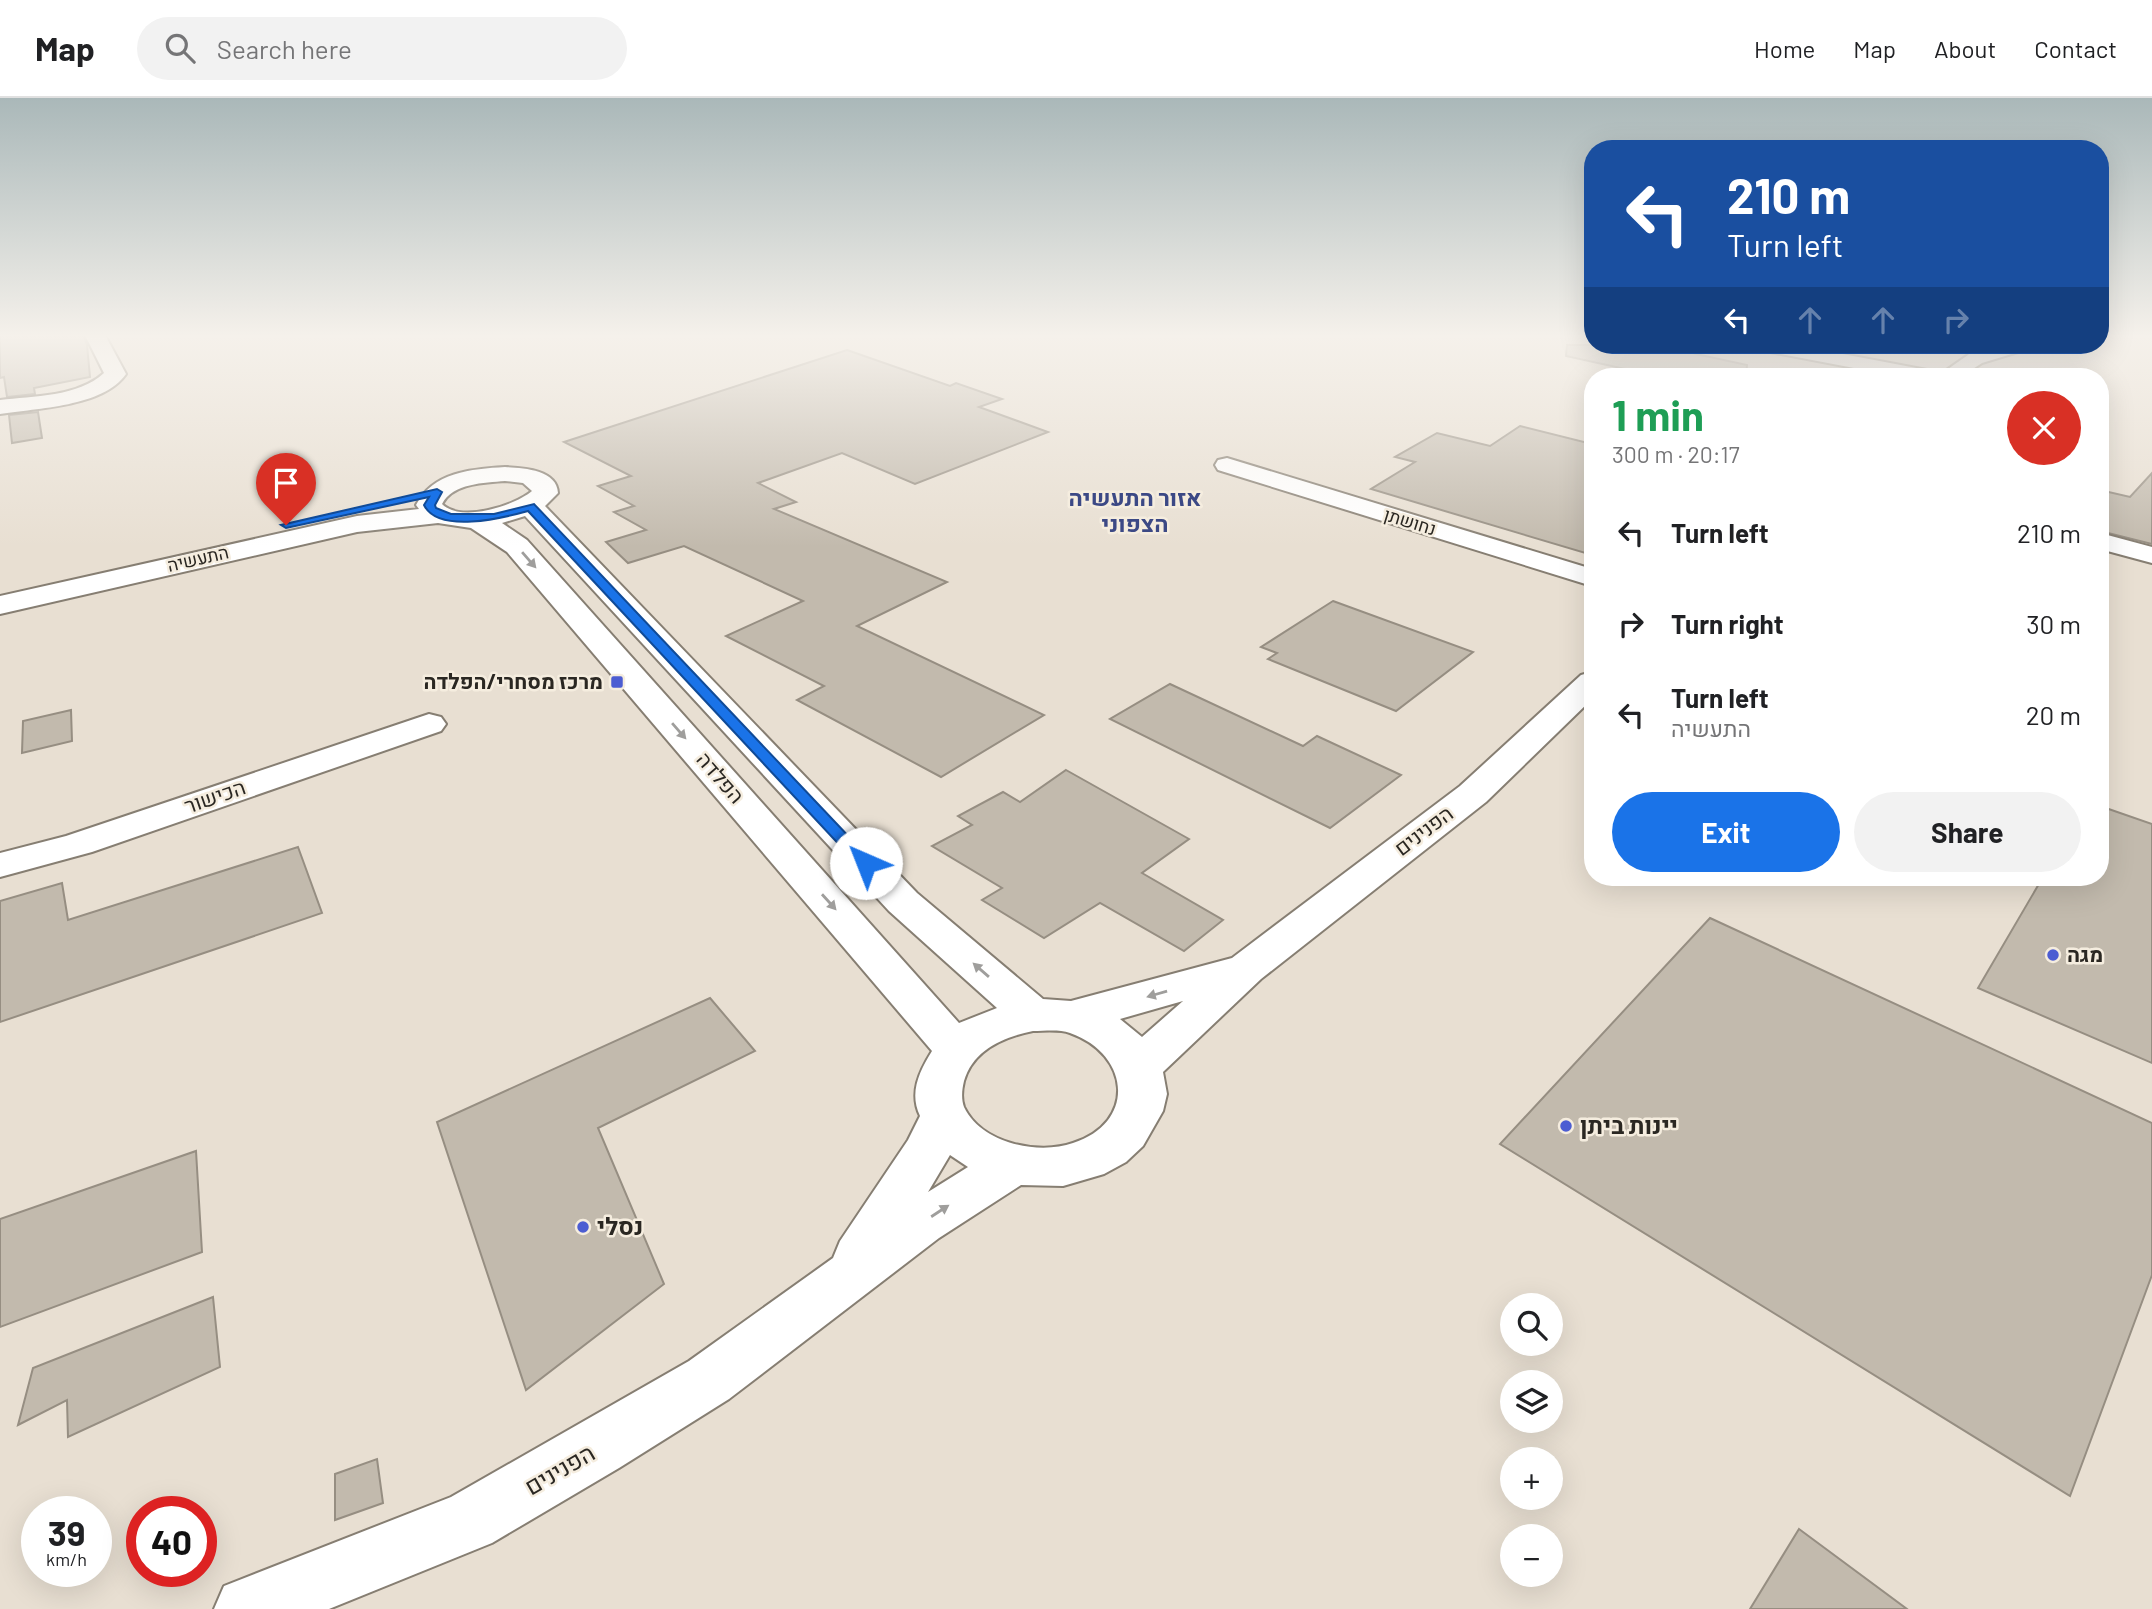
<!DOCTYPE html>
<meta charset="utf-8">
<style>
body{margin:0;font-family:Barlow,Heebo,sans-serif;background:#f2f2f2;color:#202124;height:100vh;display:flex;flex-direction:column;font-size:26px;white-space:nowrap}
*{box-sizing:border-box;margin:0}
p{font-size:23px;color:#757577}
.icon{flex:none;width:38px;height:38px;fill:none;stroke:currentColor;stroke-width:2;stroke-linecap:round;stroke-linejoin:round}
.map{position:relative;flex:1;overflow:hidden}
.details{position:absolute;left:1584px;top:270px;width:525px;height:518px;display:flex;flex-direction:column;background:#fff;border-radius:28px;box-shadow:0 7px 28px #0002}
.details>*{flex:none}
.top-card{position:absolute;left:1584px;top:42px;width:525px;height:214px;border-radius:28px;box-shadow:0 7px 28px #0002;background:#1a4fa0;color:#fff;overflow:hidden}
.fabs{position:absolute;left:1500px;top:1195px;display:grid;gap:14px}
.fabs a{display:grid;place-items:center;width:63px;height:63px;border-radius:50%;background:#fff;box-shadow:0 7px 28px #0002;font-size:35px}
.speed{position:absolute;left:21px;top:1398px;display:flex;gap:14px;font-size:35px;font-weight:700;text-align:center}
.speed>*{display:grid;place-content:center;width:91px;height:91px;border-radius:50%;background:#fff;box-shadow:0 7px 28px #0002;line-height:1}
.speed small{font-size:18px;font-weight:400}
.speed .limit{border:10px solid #d22;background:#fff;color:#111}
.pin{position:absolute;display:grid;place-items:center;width:60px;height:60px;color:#fff;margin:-72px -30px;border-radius:50% 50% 50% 0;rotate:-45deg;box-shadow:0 0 7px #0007}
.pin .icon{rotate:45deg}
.me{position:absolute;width:77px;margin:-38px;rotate:316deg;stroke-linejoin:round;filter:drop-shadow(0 0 5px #0008)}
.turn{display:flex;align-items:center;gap:24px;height:147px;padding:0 28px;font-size:32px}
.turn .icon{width:91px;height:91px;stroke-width:2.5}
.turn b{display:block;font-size:49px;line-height:60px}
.lanes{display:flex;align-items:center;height:66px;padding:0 28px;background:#0003;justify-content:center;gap:35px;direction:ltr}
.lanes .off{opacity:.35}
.round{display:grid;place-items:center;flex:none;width:74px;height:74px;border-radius:37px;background:#f2f2f2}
.headline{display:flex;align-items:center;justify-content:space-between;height:119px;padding:0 28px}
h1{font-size:42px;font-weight:700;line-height:52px;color:#1e9e55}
.cta{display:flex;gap:14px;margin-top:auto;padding:14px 28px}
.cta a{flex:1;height:80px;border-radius:42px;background:#1a73e8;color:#fff;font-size:28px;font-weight:700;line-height:80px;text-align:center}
.cta a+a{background:#f2f2f2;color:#202124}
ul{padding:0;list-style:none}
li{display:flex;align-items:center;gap:21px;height:91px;padding:0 28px}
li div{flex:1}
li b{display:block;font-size:26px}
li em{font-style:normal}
header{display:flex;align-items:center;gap:42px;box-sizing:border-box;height:98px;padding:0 35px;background:#fff;border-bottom:2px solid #e0e0e0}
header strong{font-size:33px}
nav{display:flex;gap:38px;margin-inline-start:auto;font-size:24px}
.search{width:490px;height:63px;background:#f2f2f2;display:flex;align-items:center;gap:18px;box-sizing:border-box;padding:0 24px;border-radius:38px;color:#757577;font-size:26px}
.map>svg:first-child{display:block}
.building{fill:#c2baad;stroke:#968e82;stroke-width:2}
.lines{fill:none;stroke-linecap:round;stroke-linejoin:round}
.minor-casing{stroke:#867e72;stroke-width:4}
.minor{fill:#fff;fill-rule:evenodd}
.oneway{fill:#9f9e9c}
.route{fill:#1a73e8;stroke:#114b97;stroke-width:2}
.poi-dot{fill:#4c5dd2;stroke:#f5eddf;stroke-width:2.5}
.labels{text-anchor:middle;stroke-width:5;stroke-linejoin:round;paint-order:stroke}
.far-street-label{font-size:18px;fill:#2a2722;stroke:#f5eddf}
.poi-label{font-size:21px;font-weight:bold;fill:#2a2722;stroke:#f5eddf;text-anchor:end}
.street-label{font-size:21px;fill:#2a2722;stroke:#f5eddf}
.far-district-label{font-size:23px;font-weight:bold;fill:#3c4985;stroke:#f5eddf}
.near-poi-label{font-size:24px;font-weight:bold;fill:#2a2722;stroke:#f5eddf;text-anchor:start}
.near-street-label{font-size:24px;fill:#2a2722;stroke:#f5eddf}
</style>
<header>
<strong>Map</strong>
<div class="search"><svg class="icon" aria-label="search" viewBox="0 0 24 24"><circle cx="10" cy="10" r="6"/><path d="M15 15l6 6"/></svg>Search here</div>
<nav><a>Home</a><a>Map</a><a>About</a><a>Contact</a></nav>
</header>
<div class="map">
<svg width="2152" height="1511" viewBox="0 0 2152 1511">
<rect width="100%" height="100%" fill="#e8dfd2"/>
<g class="building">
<path d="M0,237H83L87,247L90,279L34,290L35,296L7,299L4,279L0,280Z"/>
<path d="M1567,247H1710L1696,256L1747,267L1746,278H1657L1566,258Z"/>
<path d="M847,252L950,288L956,285L1002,301L979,309L1048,334L915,386L842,355L758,385L796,404L774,411L947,484L857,528L1044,617L941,679L797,602L824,588L726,538L803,503L684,448L628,465L606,444L646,432L614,414L634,408L598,388L631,378L564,344Z"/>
<path d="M38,314L42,340L12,345L9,317Z"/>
<path d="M1520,328L1592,346V457L1371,391L1415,364L1395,359L1437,335L1490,348Z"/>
<path d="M2152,375V446L2100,433V392L2130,399Z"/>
<path d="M1333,503L1473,554L1396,613L1268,561L1277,555L1261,549Z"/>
<path d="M1170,586L1303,648L1317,638L1401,677L1330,730L1110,621Z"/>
<path d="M71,612L72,643L22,655L23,623Z"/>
<path d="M1066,672L1189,741L1142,775L1223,822L1184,853L1100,805L1044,840L982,802L1002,790L932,748L972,727L958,718L1003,694L1020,704Z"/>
<path d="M2100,708L2152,726V965L1978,890L2043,779H2100Z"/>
<path d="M298,749L322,815L0,924V803L62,785L68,822Z"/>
<path d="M1710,820L2152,1025V1177L2070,1398L1500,1046Z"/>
<path d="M710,900L755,953L598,1030L664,1186L526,1292L437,1024Z"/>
<path d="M196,1053L202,1154L0,1229V1121Z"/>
<path d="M213,1199L220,1269L68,1339L67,1302L18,1327L33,1270Z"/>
<path d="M377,1361L383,1405L335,1422V1376Z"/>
<path d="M1799,1431L1907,1511H1750Z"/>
</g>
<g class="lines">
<defs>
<g id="minor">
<path d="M85,237H105L126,276C103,309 37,310 0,316V302C33,298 78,299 104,275Z"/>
<path d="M1755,247H1795L1927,272L1934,274L1938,278L1968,257L1976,247H2031L2028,251L1982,265L1962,278H1896L1765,253L1758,251Z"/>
<path d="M1227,360L1592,471V488L1218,372L1215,367L1218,362Z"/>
<path d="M505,369C522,370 557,371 558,395L545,408L917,795L1043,901L1071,903L1232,860L1460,688L1581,577L1592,574V601L1486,704L1261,881L1163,974L1167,996L1163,1013L1143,1048L1126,1064L1104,1076L1063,1088L1021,1087L939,1140L729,1301L619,1370L492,1445L329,1511H214L224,1488L451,1399L689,1263L833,1160L840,1143L908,1042L920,1018C909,995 919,974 932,953L507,454L471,430L438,425L357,434L0,516V498L357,418L419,411L416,407C433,374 471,371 505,369ZM505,383L523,385L532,393C514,408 461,425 442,406C453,385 484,385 505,383ZM525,418L889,813L997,910L959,925L527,442L502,425ZM1183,903L1142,939L1120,921ZM1033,933C1045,933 1059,931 1070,935C1130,956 1137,1024 1073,1045C1039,1057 982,1046 964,1009C961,1001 962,991 964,983C973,952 1003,939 1033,933ZM950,1057L968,1069L928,1094Z"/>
<path d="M2100,435L2152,449V465L2100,451Z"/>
<path d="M429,616L441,619L446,626L441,633L92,754L0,779V755L66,738Z"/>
</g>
</defs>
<use href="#minor" class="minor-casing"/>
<use href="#minor" class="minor"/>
</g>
<defs><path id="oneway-solid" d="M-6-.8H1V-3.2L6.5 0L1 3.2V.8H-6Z" transform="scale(1.75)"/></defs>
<g class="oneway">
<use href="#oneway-solid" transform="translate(529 462) rotate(49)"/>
<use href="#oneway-solid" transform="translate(679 633) rotate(49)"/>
<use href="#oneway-solid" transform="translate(829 804) rotate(48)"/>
<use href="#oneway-solid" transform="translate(981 872) rotate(-139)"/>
<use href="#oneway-solid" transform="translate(1157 896) rotate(164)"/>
<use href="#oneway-solid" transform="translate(940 1113) rotate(-33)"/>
</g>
<linearGradient id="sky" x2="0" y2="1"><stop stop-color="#aab8b9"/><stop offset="0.53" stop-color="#f5f1eb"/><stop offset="1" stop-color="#f5f1eb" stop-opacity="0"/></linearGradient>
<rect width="2152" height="449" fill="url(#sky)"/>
<path class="route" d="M437,391L442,394L435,407L436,410L451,416H494L534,406L871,762L874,765L871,769H860L528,413C503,420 438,436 424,407L429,399L286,430L281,427Z"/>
<g class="poi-dot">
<rect x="610" y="577" width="14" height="14" rx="3.5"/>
<circle cx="2053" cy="857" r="7"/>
<circle cx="1566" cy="1028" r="7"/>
<circle cx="583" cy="1129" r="7"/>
</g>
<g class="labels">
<g class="far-street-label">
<text transform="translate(1410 424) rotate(17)" y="6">נחושתן</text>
<text transform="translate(198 461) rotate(-13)" y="6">התעשיה</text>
</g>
<g class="poi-label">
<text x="603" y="591">מרכז מסחרי/הפלדה</text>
<text x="2067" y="864" text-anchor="start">מגה</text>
</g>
<g class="street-label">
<text transform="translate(720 680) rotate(49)" y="7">הפלדה</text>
<text transform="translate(215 699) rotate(-19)" y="7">הכישור</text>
<text transform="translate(1424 733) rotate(-37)" y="7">הפנינים</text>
</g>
<g class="far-district-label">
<text x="1135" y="408">אזור התעשיה<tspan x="1135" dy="26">הצפוני</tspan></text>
</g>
<g class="near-poi-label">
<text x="1580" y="1036">יינות ביתן</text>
<text x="597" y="1137">נסלי</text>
</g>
<g class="near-street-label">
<text transform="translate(560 1372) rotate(-30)" y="8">הפנינים</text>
</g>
</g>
</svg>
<div class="fabs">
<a><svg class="icon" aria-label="search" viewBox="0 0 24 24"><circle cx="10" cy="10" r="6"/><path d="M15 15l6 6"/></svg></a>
<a><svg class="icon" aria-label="layers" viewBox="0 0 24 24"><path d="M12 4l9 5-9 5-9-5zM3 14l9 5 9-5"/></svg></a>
<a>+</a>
<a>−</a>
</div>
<div class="speed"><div>39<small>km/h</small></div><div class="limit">40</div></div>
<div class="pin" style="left:286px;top:427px;background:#d93025"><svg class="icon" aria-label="arrive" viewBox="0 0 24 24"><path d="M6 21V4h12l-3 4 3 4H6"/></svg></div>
<svg class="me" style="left:866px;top:765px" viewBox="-20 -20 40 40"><circle r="19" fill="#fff"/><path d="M0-13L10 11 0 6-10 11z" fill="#1a73e8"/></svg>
<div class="top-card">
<div class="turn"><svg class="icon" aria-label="left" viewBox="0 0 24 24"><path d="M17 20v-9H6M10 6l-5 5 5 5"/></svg><div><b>210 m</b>Turn left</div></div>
<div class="lanes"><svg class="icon" aria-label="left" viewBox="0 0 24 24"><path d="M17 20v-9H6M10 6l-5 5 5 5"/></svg><svg class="icon off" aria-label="ahead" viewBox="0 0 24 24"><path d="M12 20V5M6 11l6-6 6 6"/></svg><svg class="icon off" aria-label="ahead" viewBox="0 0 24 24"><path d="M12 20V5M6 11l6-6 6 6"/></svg><svg class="icon off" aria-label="right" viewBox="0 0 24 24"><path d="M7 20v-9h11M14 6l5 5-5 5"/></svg></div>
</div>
<section class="details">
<div class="headline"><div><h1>1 min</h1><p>300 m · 20:17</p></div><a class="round" style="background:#d93025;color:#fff"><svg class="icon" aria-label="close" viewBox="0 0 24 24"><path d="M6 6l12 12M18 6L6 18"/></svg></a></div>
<ul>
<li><svg class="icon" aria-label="left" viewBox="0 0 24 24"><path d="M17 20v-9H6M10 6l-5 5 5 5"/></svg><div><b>Turn left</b></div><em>210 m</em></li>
<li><svg class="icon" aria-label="right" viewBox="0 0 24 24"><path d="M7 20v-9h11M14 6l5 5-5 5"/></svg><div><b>Turn right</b></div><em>30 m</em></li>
<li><svg class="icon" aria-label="left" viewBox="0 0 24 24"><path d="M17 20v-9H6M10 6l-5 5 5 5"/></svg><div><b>Turn left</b><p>התעשיה</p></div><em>20 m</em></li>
</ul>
<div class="cta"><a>Exit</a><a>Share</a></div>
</section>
</div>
